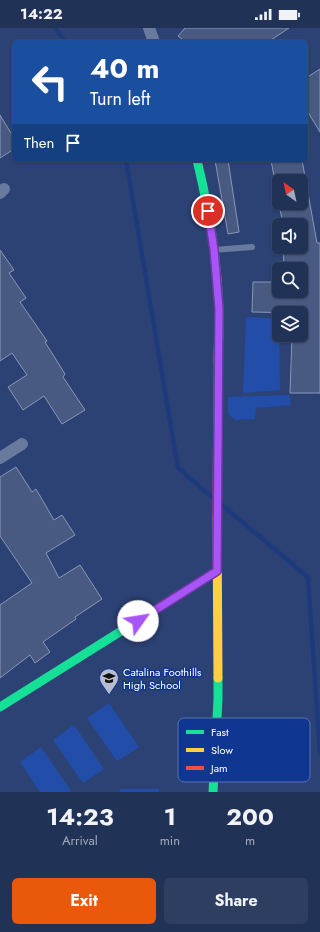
<!DOCTYPE html>
<style>
body{margin:0;font-family:Jost,sans-serif;background:#2d3e61;color:#f1f3f6;height:100vh;display:flex;flex-direction:column;font-size:15px;white-space:nowrap}
*{box-sizing:border-box;margin:0}
p{font-size:13px;color:#a2aaba}
.icon{flex:none;width:22px;height:22px;fill:none;stroke:currentColor;stroke-width:2;stroke-linecap:round;stroke-linejoin:round}
.map{position:relative;height:764px;overflow:hidden}
.panel{display:flex;flex-direction:column;background:#213257;flex:1}
.panel>*{flex:none}
.guide{position:absolute;left:12px;top:12px;width:296px;height:122px;border-radius:6px;box-shadow:0 1px 3px #0004,0 0 0 1px #3e4d6d;background:#1a4fa0;color:#fff;overflow:hidden}
.needle{width:26px;rotate:327deg}
.tools{position:absolute;left:272px;top:146px;display:grid;gap:8px}
.tools a{display:grid;place-items:center;width:36px;height:36px;border-radius:6px;background:#213257;box-shadow:0 1px 3px #0004,0 0 0 1px #3e4d6d;font-size:20px}
.pin{position:absolute;display:grid;place-items:center;width:34px;height:34px;color:#fff;margin:-17px;border:2px solid #fff;border-radius:50%;box-shadow:0 1px 4px #0007}
.me{position:absolute;width:44px;margin:-22px;rotate:58deg;stroke-linejoin:round;filter:drop-shadow(0 0 3px #0008)}
.turn{display:flex;align-items:center;gap:14px;height:84px;padding:0 12px;font-size:18px}
.turn .icon{width:52px;height:52px;stroke-width:2.5}
.turn b{display:block;font-size:28px;line-height:34px}
.then{display:flex;align-items:center;height:38px;padding:0 12px;background:#0003;gap:8px;font-size:15px}
.eta{display:flex;justify-content:space-evenly;align-items:center;height:68px;text-align:center}
.eta b{font-size:24px;font-weight:700;line-height:28px}
.cta{display:flex;gap:8px;margin-top:auto;padding:8px 12px}
.cta a{flex:1;height:46px;border-radius:6px;background:#ea580c;color:#fff;font-size:16px;font-weight:700;line-height:46px;text-align:center}
.cta a+a{background:#2d3e61;color:#f1f3f6}
.status{display:flex;justify-content:space-between;align-items:center;height:28px;padding:0 20px;background:#213257;direction:ltr}
.status svg{height:11px;fill:currentColor}
.map>svg:first-child{display:block}
.green{fill:#224ea9}
.lines{fill:none;stroke-linecap:round;stroke-linejoin:round}
.stream{stroke:#1d3b7c;stroke-width:4.5}
.building{fill:#485a82;stroke:#8997b5;fill-rule:evenodd}
.lane{stroke:#697a9f;stroke-width:6}
.street{stroke:#697a9f;stroke-width:12}
.fast{stroke:#16e098;stroke-width:9}
.slow{stroke:#ffcf43;stroke-width:9}
.jam{stroke:#f24e42;stroke-width:9}
.route-casing{stroke:#6d37a1;stroke-width:10}
.route{stroke:#a855f7;stroke-width:7}
.labels{text-anchor:middle;stroke-width:3;stroke-linejoin:round;paint-order:stroke}
.poi-label{font-size:11px;fill:#fff;stroke:#0f3791;text-anchor:start}
.key{fill:#0f3791;stroke:#5773b2;stroke-width:1}
.key-label{font-size:11px;fill:#fff}
</style>
<div class="status"><b>14:22</b><svg viewBox="0 0 49 12"><path d="M0 12V9h3v3zM5 12V6h3v6zM10 12V3h3v9zM15 12V0h3v12zM26 1h20v11H26zM47 4h2v5h-2z"/></svg></div>
<div class="map">
<svg width="320" height="764" viewBox="0 0 320 764">
<rect width="100%" height="100%" fill="#2c4274"/>
<g class="green">
<path d="M246,289L279,291L280,362L243,365Z"/>
<path d="M289,367L291,377L256,380L255,391L235,392L228,386V369Z"/>
<path d="M109,675L139,719L117,733L87,690Z"/>
<path d="M74,697L104,741L83,755L53,712Z"/>
<path d="M41,719L71,763L69,764H40L20,734Z"/>
<rect x="120" y="761" width="39" height="3"/>
</g>
<g class="lines">
<g class="stream">
<path d="M55,0L65,14"/>
<path d="M126,132L178,440L213,470"/>
<path d="M222,477L308,549L320,726"/>
</g>
</g>
<g class="building">
<path d="M185,0H289L268,14H186L178,8Z"/>
<path d="M320,41V104L306,81V50Z"/>
<path d="M0,87L14,110V121L0,130Z"/>
<path d="M215,132H228L239,204L228,206Z"/>
<path d="M271,132H302L317,215H320V365H290L292,307H301V285L252,284L253,254H279V263H301V241H284L283,219H301V197H283ZM279,153H301V175H279Z"/>
<path d="M0,222L14,242L9,245L26,270L20,274L47,313L45,314L65,346L63,349L85,382L62,396L44,368L23,382L8,359L27,347L12,325L0,333Z"/>
<path d="M16,439L32,464L36,461L54,492L62,487L75,507L46,525L59,550L80,537L102,571L75,589L76,591L43,614L50,624L35,635L30,627L0,650V577L32,555L0,508V449Z"/>
</g>
<g class="lines">
<path class="lane" d="M214,222L252,219"/>
<g class="street">
<path d="M149,0L154,14"/>
<path d="M0,165L4,161"/>
<path d="M0,430L22,416"/>
</g>
<g class="fast">
<path d="M197,132C209,181 217,231 219,281C220,298 218,316 218,333"/>
<path d="M0,679L134,595"/>
<path d="M213,764L218,672V650"/>
</g>
<path class="slow" d="M217,488L218,650"/>
<g class="jam">
<path d="M217,488L218,333"/>
<path d="M134,595L217,543"/>
</g>
</g>
<g class="lines">
<defs>
<path id="route" d="M138,593L217,543L219,281L214,222L208,183"/>
</defs>
<use href="#route" class="route-casing"/>
<use href="#route" class="route"/>
</g>
<defs>
<symbol id="school-pin" viewBox="-11 -11 22 30"><path d="M0 17L-7.5 6A9.5 9.5 0 1 1 7.5 6Z" fill="#b5bdce" stroke="#0f3791"/><path d="M0-5L7-2L0 1L-7-2ZM-4 1L0 2.5L4 1V4Q0 6-4 4Z" fill="#111"/></symbol>
</defs>
<g fill-rule="evenodd">
<use href="#school-pin" x="98" y="639" width="22" height="30"/>
</g>
<g class="labels">
<g class="poi-label">
<text x="123" y="648">Catalina Foothills<tspan x="123" dy="13">High School</tspan></text>
</g>
</g>
<rect x="178" y="690" width="132" height="64" rx="6" class="key"/>
<rect x="186" y="702" width="18" height="4" fill="#16e098"/>
<rect x="186" y="720" width="18" height="4" fill="#ffcf43"/>
<rect x="186" y="738" width="18" height="4" fill="#f24e42"/>
<g class="key-label">
<text x="211" y="708">Fast</text>
<text x="211" y="726">Slow</text>
<text x="211" y="744">Jam</text>
</g>
</svg>
<div class="tools">
<a><svg class="needle" viewBox="-14 -14 28 28"><path d="M0-13l5 13h-10z" fill="#e53935"/><path d="M0 13l5-13h-10z" fill="#a2aaba"/></svg></a>
<a><svg class="icon" aria-label="sound" viewBox="0 0 24 24"><path d="M4 9h4l5-4v14l-5-4H4zM17 9q2 3 0 6"/></svg></a>
<a><svg class="icon" aria-label="search" viewBox="0 0 24 24"><circle cx="10" cy="10" r="6"/><path d="M15 15l6 6"/></svg></a>
<a><svg class="icon" aria-label="layers" viewBox="0 0 24 24"><path d="M12 4l9 5-9 5-9-5zM3 14l9 5 9-5"/></svg></a>
</div>
<div class="pin" style="left:208px;top:183px;background:#d93025"><svg class="icon" aria-label="arrive" viewBox="0 0 24 24"><path d="M6 21V4h12l-3 4 3 4H6"/></svg></div>
<svg class="me" style="left:138px;top:593px" viewBox="-20 -20 40 40"><circle r="19" fill="#fff"/><path d="M0-13L10 11 0 6-10 11z" fill="#a855f7"/></svg>
<div class="guide">
<div class="turn"><svg class="icon" aria-label="left" viewBox="0 0 24 24"><path d="M17 20v-9H6M10 6l-5 5 5 5"/></svg><div><b>40 m</b>Turn left</div></div>
<div class="then">Then<svg class="icon" aria-label="arrive" viewBox="0 0 24 24"><path d="M6 21V4h12l-3 4 3 4H6"/></svg></div>
</div>
</div>
<section class="panel">
<div class="eta">
<div><b>14:23</b><p>Arrival</p></div>
<div><b>1</b><p>min</p></div>
<div><b>200</b><p>m</p></div>
</div>
<div class="cta"><a>Exit</a><a>Share</a></div>
</section>
